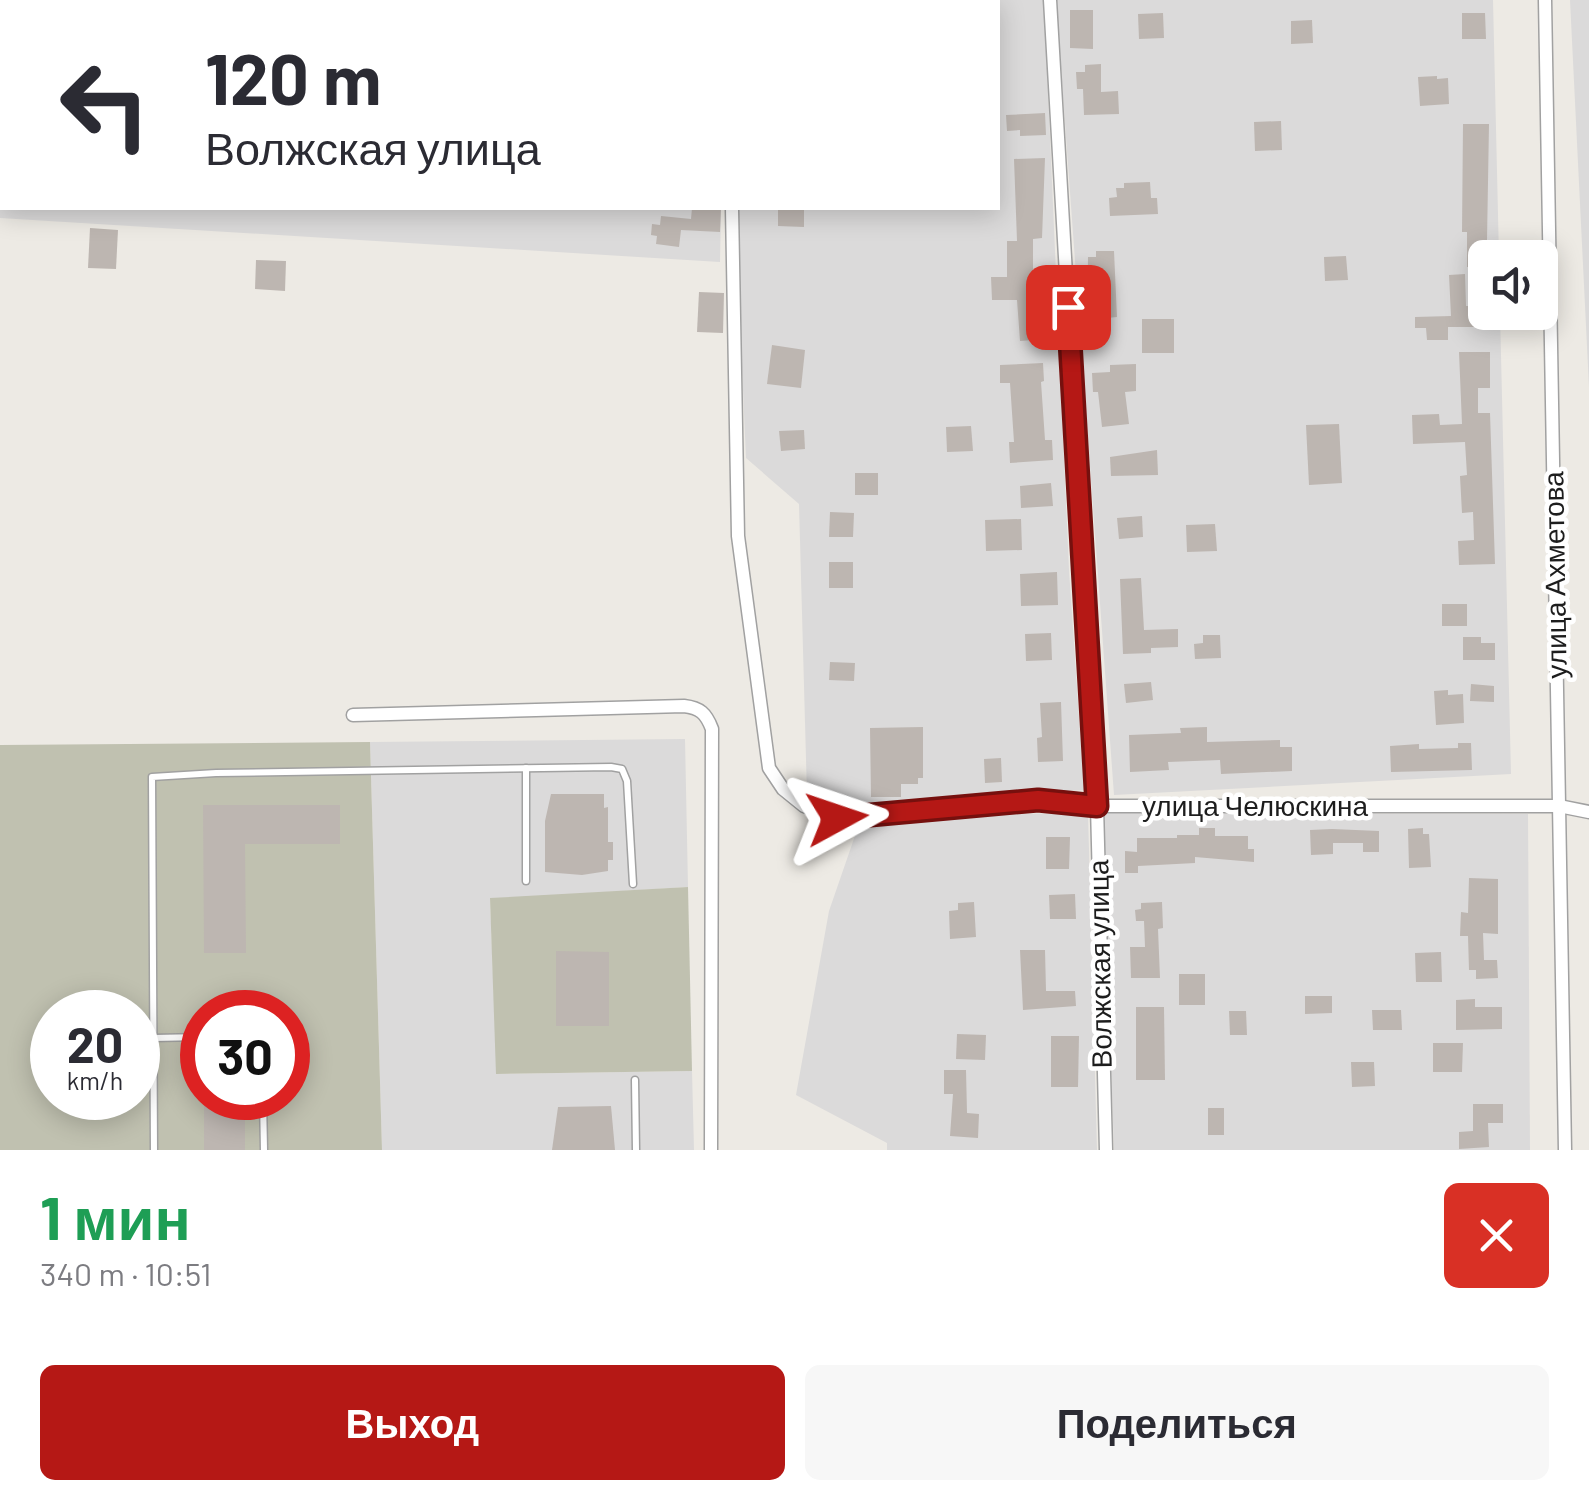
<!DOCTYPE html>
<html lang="ru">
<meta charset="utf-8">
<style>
body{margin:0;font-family:Barlow,sans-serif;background:#f7f7f7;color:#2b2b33;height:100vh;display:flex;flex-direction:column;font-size:38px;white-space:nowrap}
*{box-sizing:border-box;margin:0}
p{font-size:32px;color:#7c7c81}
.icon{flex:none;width:55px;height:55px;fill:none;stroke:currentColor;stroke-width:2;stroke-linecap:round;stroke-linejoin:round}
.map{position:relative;height:1150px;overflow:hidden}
.details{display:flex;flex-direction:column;background:#fff;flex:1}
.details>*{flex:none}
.guide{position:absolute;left:0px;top:0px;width:1000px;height:210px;box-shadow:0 5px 25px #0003;background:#fff;color:#2b2b33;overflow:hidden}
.controls{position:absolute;left:1468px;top:240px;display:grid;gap:20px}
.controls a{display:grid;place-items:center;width:90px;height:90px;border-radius:15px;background:#fff;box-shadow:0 5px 25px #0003;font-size:50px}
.speed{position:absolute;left:30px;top:990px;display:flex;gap:20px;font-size:50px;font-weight:700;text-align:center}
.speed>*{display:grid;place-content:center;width:130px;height:130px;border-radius:50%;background:#fff;box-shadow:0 5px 25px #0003;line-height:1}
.speed small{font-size:25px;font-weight:400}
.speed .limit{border:15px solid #d22;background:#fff;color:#111}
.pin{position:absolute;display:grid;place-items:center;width:85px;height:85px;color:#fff;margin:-42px;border-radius:20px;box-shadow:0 5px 15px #0006}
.me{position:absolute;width:110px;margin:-55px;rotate:85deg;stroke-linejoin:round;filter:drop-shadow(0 0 8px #0008)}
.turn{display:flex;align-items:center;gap:35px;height:210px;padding:0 40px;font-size:45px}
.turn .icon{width:130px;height:130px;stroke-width:2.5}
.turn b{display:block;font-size:70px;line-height:85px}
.round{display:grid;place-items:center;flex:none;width:105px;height:105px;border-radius:15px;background:#f7f7f7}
.overview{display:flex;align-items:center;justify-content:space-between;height:170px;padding:0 40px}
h1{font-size:60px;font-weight:700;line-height:75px;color:#1e9e55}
.primary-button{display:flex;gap:20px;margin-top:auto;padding:20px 40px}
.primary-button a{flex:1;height:115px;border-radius:15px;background:#b51815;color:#fff;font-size:40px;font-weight:700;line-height:115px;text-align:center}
.primary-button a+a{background:#f7f7f7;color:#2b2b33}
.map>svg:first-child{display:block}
.residential{fill:#dbdada}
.construction{fill:#c0c1b0;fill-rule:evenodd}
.building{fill:#bdb6b1}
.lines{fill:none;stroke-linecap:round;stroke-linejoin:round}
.service-casing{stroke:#a1a1a1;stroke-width:9}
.minor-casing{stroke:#a1a1a1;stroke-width:15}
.service{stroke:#fff;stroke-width:6}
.minor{stroke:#fff;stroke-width:12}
.route-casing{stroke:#76100e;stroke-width:25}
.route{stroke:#b51815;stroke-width:18}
.labels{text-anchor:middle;stroke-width:9;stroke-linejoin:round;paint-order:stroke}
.street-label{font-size:28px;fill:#1d1d1d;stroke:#fff}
</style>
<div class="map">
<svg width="1589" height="1150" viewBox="0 0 1589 1150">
<rect width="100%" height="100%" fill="#edeae4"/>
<g class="residential">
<path d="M0,0H1044L1069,570L1084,790L870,804L807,795L799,504L746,458L735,208H998V2H2V96Z"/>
<path d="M1056,0H1493L1499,257L1485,258V312L1500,313L1511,774L1114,795Z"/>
<path d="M1570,0H1589V387Z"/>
<path d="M0,129L2,208H721L720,262L0,218Z"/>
<path d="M685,739L688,887L490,899L497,1074L692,1071L694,1150H382L370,742Z"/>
<path d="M1088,813L1097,1150H887V1143L796,1095L829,911L858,827L991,814Z"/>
<path d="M1102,813L1528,814L1530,1150H1114Z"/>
</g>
<g class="construction">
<path d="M370,742L382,1150H0V745ZM52,1012H138V1098H52ZM202,1012H288V1098H202Z"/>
<path d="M688,887L692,1071L496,1074L490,898Z"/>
</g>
<g class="building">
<path d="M1070,10H1093V49L1070,48Z"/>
<path d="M1163,13L1164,38L1139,39L1138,14Z"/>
<path d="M1462,13H1485L1486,39H1462Z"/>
<path d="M1312,20L1313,43L1291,44V21Z"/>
<path d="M1101,64V92L1118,91L1119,114L1084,115L1083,89H1077L1076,72H1085V65Z"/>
<path d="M1437,76V79L1448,78L1449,104L1420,106L1418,77Z"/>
<path d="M1045,113L1046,135L1020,136V130L1007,131L1006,115Z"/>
<path d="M1281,121L1282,150L1255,151L1254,122Z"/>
<path d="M1463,124H1489L1487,240H1490V258H1485V267H1467V232H1462Z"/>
<path d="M1045,158L1042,238L1033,239V276H1038L1040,321L1044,320L1046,339L1020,341L1017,300H992L991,277H1007V241H1017L1014,159Z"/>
<path d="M1150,182L1151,198H1157L1158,214L1110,216L1109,198L1117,197L1116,188H1124V183Z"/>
<path d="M692,208H721L720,232L681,230L679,247L656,244L657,236L651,235L652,224L660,225L661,216L691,219Z"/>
<path d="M778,208H804V227L778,226Z"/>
<path d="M90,228L118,230L116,269L88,268Z"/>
<path d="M1096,251H1114L1117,317L1087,320L1088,257H1096Z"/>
<path d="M1346,256L1348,280L1325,281L1324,257Z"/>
<path d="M256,260L286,261L285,291L255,289Z"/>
<path d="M1465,274L1466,306H1485V312H1491V327H1448V340H1427L1426,328H1415V317L1451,316L1449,275Z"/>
<path d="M699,292L724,293L723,333L697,332Z"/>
<rect x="1142" y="319" width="32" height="34"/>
<path d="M772,345L805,350L801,388L767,384Z"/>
<path d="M1459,352H1490V388H1478V413H1490L1495,564L1459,565L1458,541L1474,540L1473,512L1462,513L1460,476L1467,475L1465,442L1413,444L1412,415L1439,414L1440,425L1462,424Z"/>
<path d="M1043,363L1044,381L1041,382L1045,440H1052L1053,460L1010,463L1009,442H1014L1010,383H1000V365Z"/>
<path d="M1136,364V391L1125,392L1129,424L1102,427L1098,392H1093L1092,373L1110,372V365Z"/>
<path d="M1339,424L1342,483L1309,485L1306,425Z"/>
<path d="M971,426L973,451L947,452L946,427Z"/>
<path d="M804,430L805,449L781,451L779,431Z"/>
<path d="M1157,450L1158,475L1111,476L1110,457Z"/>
<rect x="855" y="473" width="23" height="22"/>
<path d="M1051,483L1053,506L1021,508L1020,486Z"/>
<path d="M830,512L854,513L853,537H829Z"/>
<path d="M1142,516L1143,537L1119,539L1117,518Z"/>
<path d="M1021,519L1022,550L986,551L985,520Z"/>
<path d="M1215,524L1217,551L1187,552L1186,525Z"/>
<rect x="829" y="562" width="24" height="26"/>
<path d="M1057,572L1058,605L1021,606L1020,574Z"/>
<path d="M1141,578L1144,630L1178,629V647L1151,648V653L1123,654L1120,579Z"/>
<rect x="1442" y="604" width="25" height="22"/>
<path d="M1051,633L1052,660L1026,661L1025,634Z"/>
<path d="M1203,635H1220L1221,658L1195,659L1194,644L1203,643Z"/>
<path d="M1463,637H1481V643H1495V660H1463Z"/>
<path d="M830,662L855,663L854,681L829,680Z"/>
<path d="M1151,682L1153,700L1126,703L1124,684Z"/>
<path d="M1471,684L1494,686V702L1470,701Z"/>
<path d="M1448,690V695L1463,694L1464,723L1436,725L1434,691Z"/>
<path d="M1061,702L1063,761L1038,762L1037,738L1042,737L1040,703Z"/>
<path d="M923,727V778H918V784H901V797H871L870,728Z"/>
<path d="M1207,727V742L1280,740V747H1292V771L1221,774L1220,760L1168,762L1169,770L1130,772L1129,735L1181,733L1180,728Z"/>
<path d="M1458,743H1471L1472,770L1391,772L1390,746L1419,744V749L1458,748Z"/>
<path d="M1001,758L1002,782L985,783L984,759Z"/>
<path d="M551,794H604V808L608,807V842H613V860H608V871L582,875L545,872V821Z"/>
<path d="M203,805H340V844H245L246,953H204Z"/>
<path d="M1199,828H1215V836H1248V849H1254V862L1195,857V863L1138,866V873H1125V851L1137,852V838H1177V835H1199Z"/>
<path d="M1423,828V834H1429L1431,867L1409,868L1408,829Z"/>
<path d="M1332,829L1379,831V852H1363V843H1333V854L1311,855L1310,830Z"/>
<path d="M1046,837H1070L1069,869H1046Z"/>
<path d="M1469,878L1498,879V934L1483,933L1484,960H1497L1498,978L1476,979V970H1469L1468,936H1460L1461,912L1468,913Z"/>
<path d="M1075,894L1076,919H1050L1049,895Z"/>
<path d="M974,902L976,937L950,939L949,911L958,910V903Z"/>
<path d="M1162,902L1163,928L1158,929L1160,978H1131L1130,947H1145L1144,921H1136L1135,910L1141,909V903Z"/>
<path d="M1020,950H1045L1046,991H1075L1076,1006L1023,1010Z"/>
<path d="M556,951L609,952V1026H556Z"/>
<path d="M1441,952L1442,982H1416L1415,953Z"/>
<rect x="1179" y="974" width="26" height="31"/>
<path d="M1305,996H1332V1013L1305,1014Z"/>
<path d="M1475,999V1007H1502V1029L1456,1030V1000Z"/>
<path d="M1136,1007H1164L1165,1080H1136Z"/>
<path d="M1372,1010H1401L1402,1030H1373Z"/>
<path d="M1229,1011H1246L1247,1035H1230Z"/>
<path d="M957,1034L986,1035L985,1060L956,1059Z"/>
<path d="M1051,1036H1079L1078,1087H1051Z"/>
<path d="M1433,1043H1463L1462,1072H1433Z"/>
<path d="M1351,1062H1374L1375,1086L1352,1087Z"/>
<path d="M944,1070H966L967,1113L979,1114L978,1138L950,1136L953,1094H944Z"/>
<rect x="204" y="1098" width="41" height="52"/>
<path d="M1473,1104H1503V1123H1488L1489,1147L1459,1149V1132L1473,1131Z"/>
<path d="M611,1106L615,1150H552L558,1107Z"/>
<rect x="1208" y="1108" width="16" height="27"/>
</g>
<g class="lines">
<defs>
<g id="service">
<path d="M526,768V881"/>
<path d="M154,1038L202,1037"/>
<path d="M635,1080L636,1150"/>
<path d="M263,1098L264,1150"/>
<path d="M154,1150L152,777L216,773L611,767L622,769L627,781L633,884"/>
</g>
<g id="minor">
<path d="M1050,0L1097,806L1106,1150"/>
<path d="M1545,0L1565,1150"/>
<path d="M0,114H2"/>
<path d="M732,208L738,536L769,768L783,789L804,806L837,818L1038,800L1097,806H1559L1589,812"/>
<path d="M353,715L684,706C700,708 706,713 712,729L711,1150"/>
</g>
</defs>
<use href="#service" class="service-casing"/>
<use href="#minor" class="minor-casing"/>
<use href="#service" class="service"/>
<use href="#minor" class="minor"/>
</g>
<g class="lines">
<defs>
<path id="route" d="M837,818L1038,800L1097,806L1068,307"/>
</defs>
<use href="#route" class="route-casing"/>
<use href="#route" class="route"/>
</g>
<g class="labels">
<g class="street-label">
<text transform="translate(1555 575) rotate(-91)" y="10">улица Ахметова</text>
<text x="1255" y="816">улица Челюскина</text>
<text transform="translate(1100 964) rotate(-91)" y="10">Волжская улица</text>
</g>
</g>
</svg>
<div class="controls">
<a><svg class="icon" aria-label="sound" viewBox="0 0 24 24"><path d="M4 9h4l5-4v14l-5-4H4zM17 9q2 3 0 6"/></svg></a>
</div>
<div class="speed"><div>20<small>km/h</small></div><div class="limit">30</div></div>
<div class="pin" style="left:1068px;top:307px;background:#d93025"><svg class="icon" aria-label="arrive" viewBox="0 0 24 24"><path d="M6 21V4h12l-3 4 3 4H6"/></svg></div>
<svg class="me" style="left:837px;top:818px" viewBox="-20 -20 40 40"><path d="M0-17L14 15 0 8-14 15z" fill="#b51815" stroke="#fff" stroke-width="4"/></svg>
<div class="guide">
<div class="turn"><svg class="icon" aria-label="left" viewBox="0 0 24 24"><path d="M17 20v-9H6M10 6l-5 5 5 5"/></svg><div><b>120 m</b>Волжская улица</div></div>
</div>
</div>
<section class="details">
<div class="overview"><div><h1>1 мин</h1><p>340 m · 10:51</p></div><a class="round" style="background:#d93025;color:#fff"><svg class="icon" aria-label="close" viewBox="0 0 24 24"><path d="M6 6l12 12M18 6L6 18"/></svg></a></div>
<div class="primary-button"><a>Выход</a><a>Поделиться</a></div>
</section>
